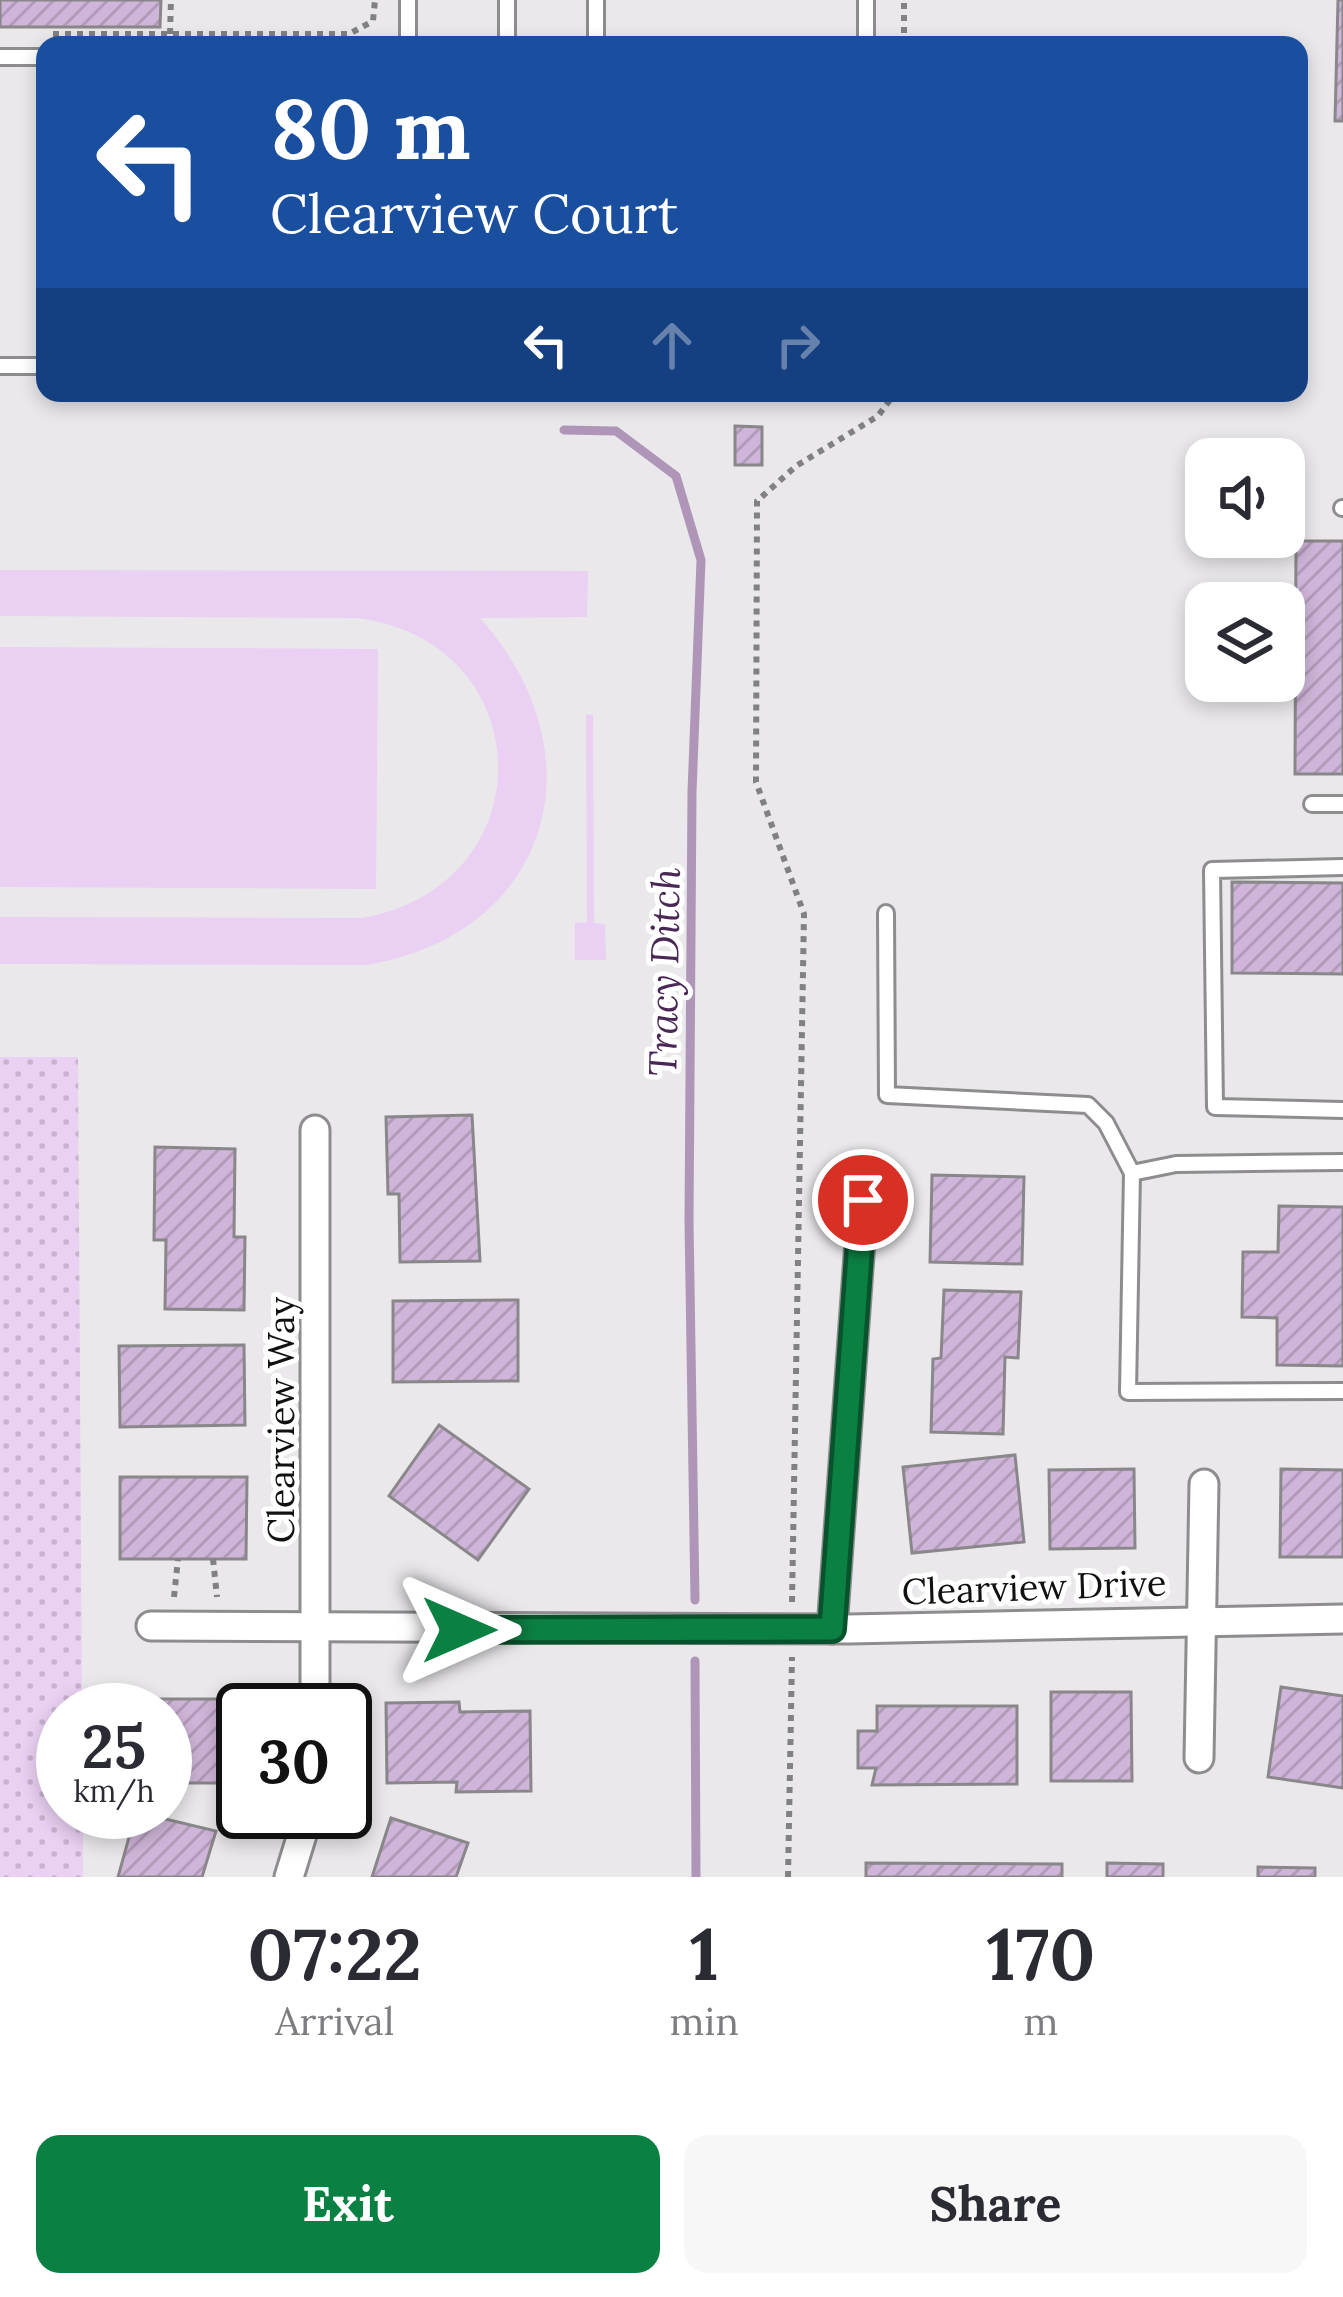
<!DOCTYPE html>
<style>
body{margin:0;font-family:Lora,serif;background:#f7f7f7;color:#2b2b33;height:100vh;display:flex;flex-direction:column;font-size:45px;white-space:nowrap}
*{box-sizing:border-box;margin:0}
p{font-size:39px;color:#7c7c81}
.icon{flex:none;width:66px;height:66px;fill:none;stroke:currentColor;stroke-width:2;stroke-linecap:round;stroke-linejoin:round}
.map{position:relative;height:1877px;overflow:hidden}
.sheet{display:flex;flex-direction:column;background:#fff;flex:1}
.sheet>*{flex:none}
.guide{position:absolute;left:36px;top:36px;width:1272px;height:366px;border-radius:24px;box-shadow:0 6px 18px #0003;background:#1a4fa0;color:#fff;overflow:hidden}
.fabs{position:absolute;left:1185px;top:438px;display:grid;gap:24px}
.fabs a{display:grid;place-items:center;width:120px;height:120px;border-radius:24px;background:#fff;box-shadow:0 6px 18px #0003;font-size:60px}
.speed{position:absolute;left:36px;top:1683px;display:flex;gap:24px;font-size:60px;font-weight:700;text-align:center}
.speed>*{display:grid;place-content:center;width:156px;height:156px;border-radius:50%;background:#fff;box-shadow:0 6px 18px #0003;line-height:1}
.speed small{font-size:30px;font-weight:400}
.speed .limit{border:6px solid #111;border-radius:18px;background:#fff;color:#111}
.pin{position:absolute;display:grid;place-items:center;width:102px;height:102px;color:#fff;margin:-51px;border:6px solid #fff;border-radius:50%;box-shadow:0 3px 12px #0007}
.me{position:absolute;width:132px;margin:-66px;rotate:90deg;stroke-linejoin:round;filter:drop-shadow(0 0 9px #0008)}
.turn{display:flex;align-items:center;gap:42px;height:252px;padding:0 36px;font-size:54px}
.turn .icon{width:156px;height:156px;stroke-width:2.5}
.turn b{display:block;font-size:84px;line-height:102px}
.lanes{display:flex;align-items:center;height:114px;padding:0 36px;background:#0003;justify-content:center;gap:60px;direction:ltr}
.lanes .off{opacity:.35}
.eta{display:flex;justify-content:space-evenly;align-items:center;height:204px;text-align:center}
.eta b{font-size:72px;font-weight:800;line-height:84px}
.button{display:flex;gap:24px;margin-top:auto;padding:24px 36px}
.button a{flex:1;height:138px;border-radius:24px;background:#0b8043;color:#fff;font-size:48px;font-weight:800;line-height:138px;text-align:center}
.button a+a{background:#f7f7f7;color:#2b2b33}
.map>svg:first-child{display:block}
.grass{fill:#ead0f3}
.park{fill:url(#park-dots)}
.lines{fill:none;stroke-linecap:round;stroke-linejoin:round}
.stream{stroke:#af96b8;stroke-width:9}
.building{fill:url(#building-hatch);stroke:#898789;stroke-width:3}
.service-casing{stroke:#8e8c8f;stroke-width:20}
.minor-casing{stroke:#8e8c8f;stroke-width:33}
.path{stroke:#818082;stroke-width:6;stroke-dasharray:6 6;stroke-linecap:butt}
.service{stroke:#fff;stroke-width:14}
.minor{stroke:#fff;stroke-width:27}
.route-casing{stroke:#07532c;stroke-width:30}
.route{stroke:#0b8043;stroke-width:21}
.labels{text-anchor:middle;stroke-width:10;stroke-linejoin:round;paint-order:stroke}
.street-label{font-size:36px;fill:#121112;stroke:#fff}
.water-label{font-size:39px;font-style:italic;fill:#4a2856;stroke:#fff}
</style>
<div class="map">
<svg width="1343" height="1877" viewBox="0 0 1343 1877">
<defs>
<pattern id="park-dots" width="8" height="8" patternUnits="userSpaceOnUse" patternTransform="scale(3)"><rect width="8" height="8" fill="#ead0f3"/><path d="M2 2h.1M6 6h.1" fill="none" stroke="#c8b2cf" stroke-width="1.8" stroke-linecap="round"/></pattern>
<pattern id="building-hatch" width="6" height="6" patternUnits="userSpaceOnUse" patternTransform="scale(3)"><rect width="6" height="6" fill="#cfb5d9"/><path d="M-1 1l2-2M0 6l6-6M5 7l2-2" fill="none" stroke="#b19bb9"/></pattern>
</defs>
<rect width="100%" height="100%" fill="#eae8eb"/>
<g class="grass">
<path d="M0,570L588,571L587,617L480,618C602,754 552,934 366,965L0,964V917L362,918C546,886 543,642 357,618L0,616Z"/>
<path d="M0,647L378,649L376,889L0,887Z"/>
<path d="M586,714L593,715L594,923L605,924L606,960H575V923L587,922Z"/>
</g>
<path class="park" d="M0,1057H78L82,1710H63V1812H83V1877H0Z"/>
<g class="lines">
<g class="stream">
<path d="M564,430L616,431L676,476L701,560L692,792L689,1221L695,1600"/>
<path d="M695,1661L696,1877"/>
</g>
</g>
<g class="building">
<path d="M0,0H161L160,27H0Z"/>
<path d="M1338,0H1343V121H1335Z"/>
<path d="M735,426L762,427V465H735Z"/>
<path d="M1296,541H1343V774H1295Z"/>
<path d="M1232,882L1343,883V974L1232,973Z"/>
<path d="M472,1115L480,1261L400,1262L399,1194H388L386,1117Z"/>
<path d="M155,1147L235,1149L234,1237H245L244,1310L165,1309L166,1240H154Z"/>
<path d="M932,1175L1024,1177L1022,1264L930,1262Z"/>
<path d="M1279,1206L1343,1207V1366L1277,1365V1318L1242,1317L1243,1252H1278Z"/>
<path d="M944,1290L1021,1292L1018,1358L1005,1357L1003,1434L931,1432L933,1359L941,1358Z"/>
<path d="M518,1300V1381L393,1382V1301Z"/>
<path d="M244,1345L245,1425L120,1427L119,1346Z"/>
<path d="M439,1425L529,1489L478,1560L389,1496Z"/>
<path d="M1015,1455L1024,1542L912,1553L903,1467Z"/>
<path d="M1134,1469L1135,1548L1050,1549L1049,1470Z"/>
<path d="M1281,1469L1343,1470V1557H1280Z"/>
<path d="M120,1477H247L246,1559H120Z"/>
<path d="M1281,1687L1343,1696V1788L1268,1777Z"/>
<path d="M1051,1692H1131L1132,1781H1051Z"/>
<path d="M119,1699H246L243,1783H165V1710H119Z"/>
<path d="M459,1702L460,1712L530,1711L531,1791L456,1792L457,1782L387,1783L386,1703Z"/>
<path d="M877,1706H1017V1784L872,1785L876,1768H858V1731H877Z"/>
<path d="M136,1812L216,1831L202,1877H118Z"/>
<path d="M391,1818L468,1843L456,1877H372Z"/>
<path d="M866,1863L1062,1864V1877H866Z"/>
<path d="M1107,1863L1163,1864V1877H1107Z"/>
<path d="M1258,1867L1315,1868V1877H1258Z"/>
</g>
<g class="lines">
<defs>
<g id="service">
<path d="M408,0V45"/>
<path d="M507,45V0"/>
<path d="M596,45V0"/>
<path d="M866,45V0"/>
<path d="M0,57H45"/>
<path d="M0,366H45"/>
<path d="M1342,508H1343"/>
<path d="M1312,804H1343"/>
<path d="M1343,867L1212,870L1215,1107L1343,1110"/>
<path d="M886,913L887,1095L1088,1105L1106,1123L1132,1173"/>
<path d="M1343,1162L1176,1164L1132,1173L1128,1392L1343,1391"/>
</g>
<g id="minor">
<path d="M315,1130V1710"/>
<path d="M151,1626L849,1629L1343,1619"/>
<path d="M832,1629L863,1200"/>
<path d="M1199,1758L1204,1484"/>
<path d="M289,1877L309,1812"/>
</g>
</defs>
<use href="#service" class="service-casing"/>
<use href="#minor" class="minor-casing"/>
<g class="path">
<path d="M53,34H349L373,21L375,0"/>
<path d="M170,34L171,0"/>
<path d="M904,45V0"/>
<path d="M213,1559L217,1597"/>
<path d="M174,1597L178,1559"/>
<path d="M792,1602L804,914L756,782L757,501L796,466L878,416L895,393"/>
<path d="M788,1877L792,1657"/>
</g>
<use href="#service" class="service"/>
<use href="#minor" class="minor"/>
</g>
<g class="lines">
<defs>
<path id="route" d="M459,1630L832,1629L863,1200"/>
</defs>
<use href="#route" class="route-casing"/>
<use href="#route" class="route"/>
</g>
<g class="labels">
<g class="street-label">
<text transform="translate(281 1420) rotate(-90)" y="13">Clearview Way</text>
<text transform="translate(1034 1587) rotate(-2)" y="13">Clearview Drive</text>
</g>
<g class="water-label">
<text transform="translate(664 972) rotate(-89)" y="14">Tracy Ditch</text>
</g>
</g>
</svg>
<div class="fabs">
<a><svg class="icon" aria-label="sound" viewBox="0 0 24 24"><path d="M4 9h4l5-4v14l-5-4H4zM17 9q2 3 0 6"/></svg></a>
<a><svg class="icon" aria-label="layers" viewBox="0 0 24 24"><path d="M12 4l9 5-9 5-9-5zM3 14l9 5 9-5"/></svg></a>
</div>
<div class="speed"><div>25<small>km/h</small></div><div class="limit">30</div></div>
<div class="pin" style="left:863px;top:1200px;background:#d93025"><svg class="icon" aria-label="arrive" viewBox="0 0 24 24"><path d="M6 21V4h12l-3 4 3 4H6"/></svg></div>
<svg class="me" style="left:459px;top:1630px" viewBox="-20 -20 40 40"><path d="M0-17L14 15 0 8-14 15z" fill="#0b8043" stroke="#fff" stroke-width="4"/></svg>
<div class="guide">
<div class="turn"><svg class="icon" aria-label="left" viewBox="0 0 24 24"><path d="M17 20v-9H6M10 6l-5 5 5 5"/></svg><div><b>80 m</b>Clearview Court</div></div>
<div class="lanes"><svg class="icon" aria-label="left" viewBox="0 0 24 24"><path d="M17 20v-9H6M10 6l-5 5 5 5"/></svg><svg class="icon off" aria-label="ahead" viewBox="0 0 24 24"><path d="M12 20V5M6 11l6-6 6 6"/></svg><svg class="icon off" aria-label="right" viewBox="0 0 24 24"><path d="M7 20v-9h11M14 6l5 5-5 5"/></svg></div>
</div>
</div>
<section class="sheet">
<div class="eta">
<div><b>07:22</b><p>Arrival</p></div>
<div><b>1</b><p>min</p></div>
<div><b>170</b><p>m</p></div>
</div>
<div class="button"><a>Exit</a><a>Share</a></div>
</section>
